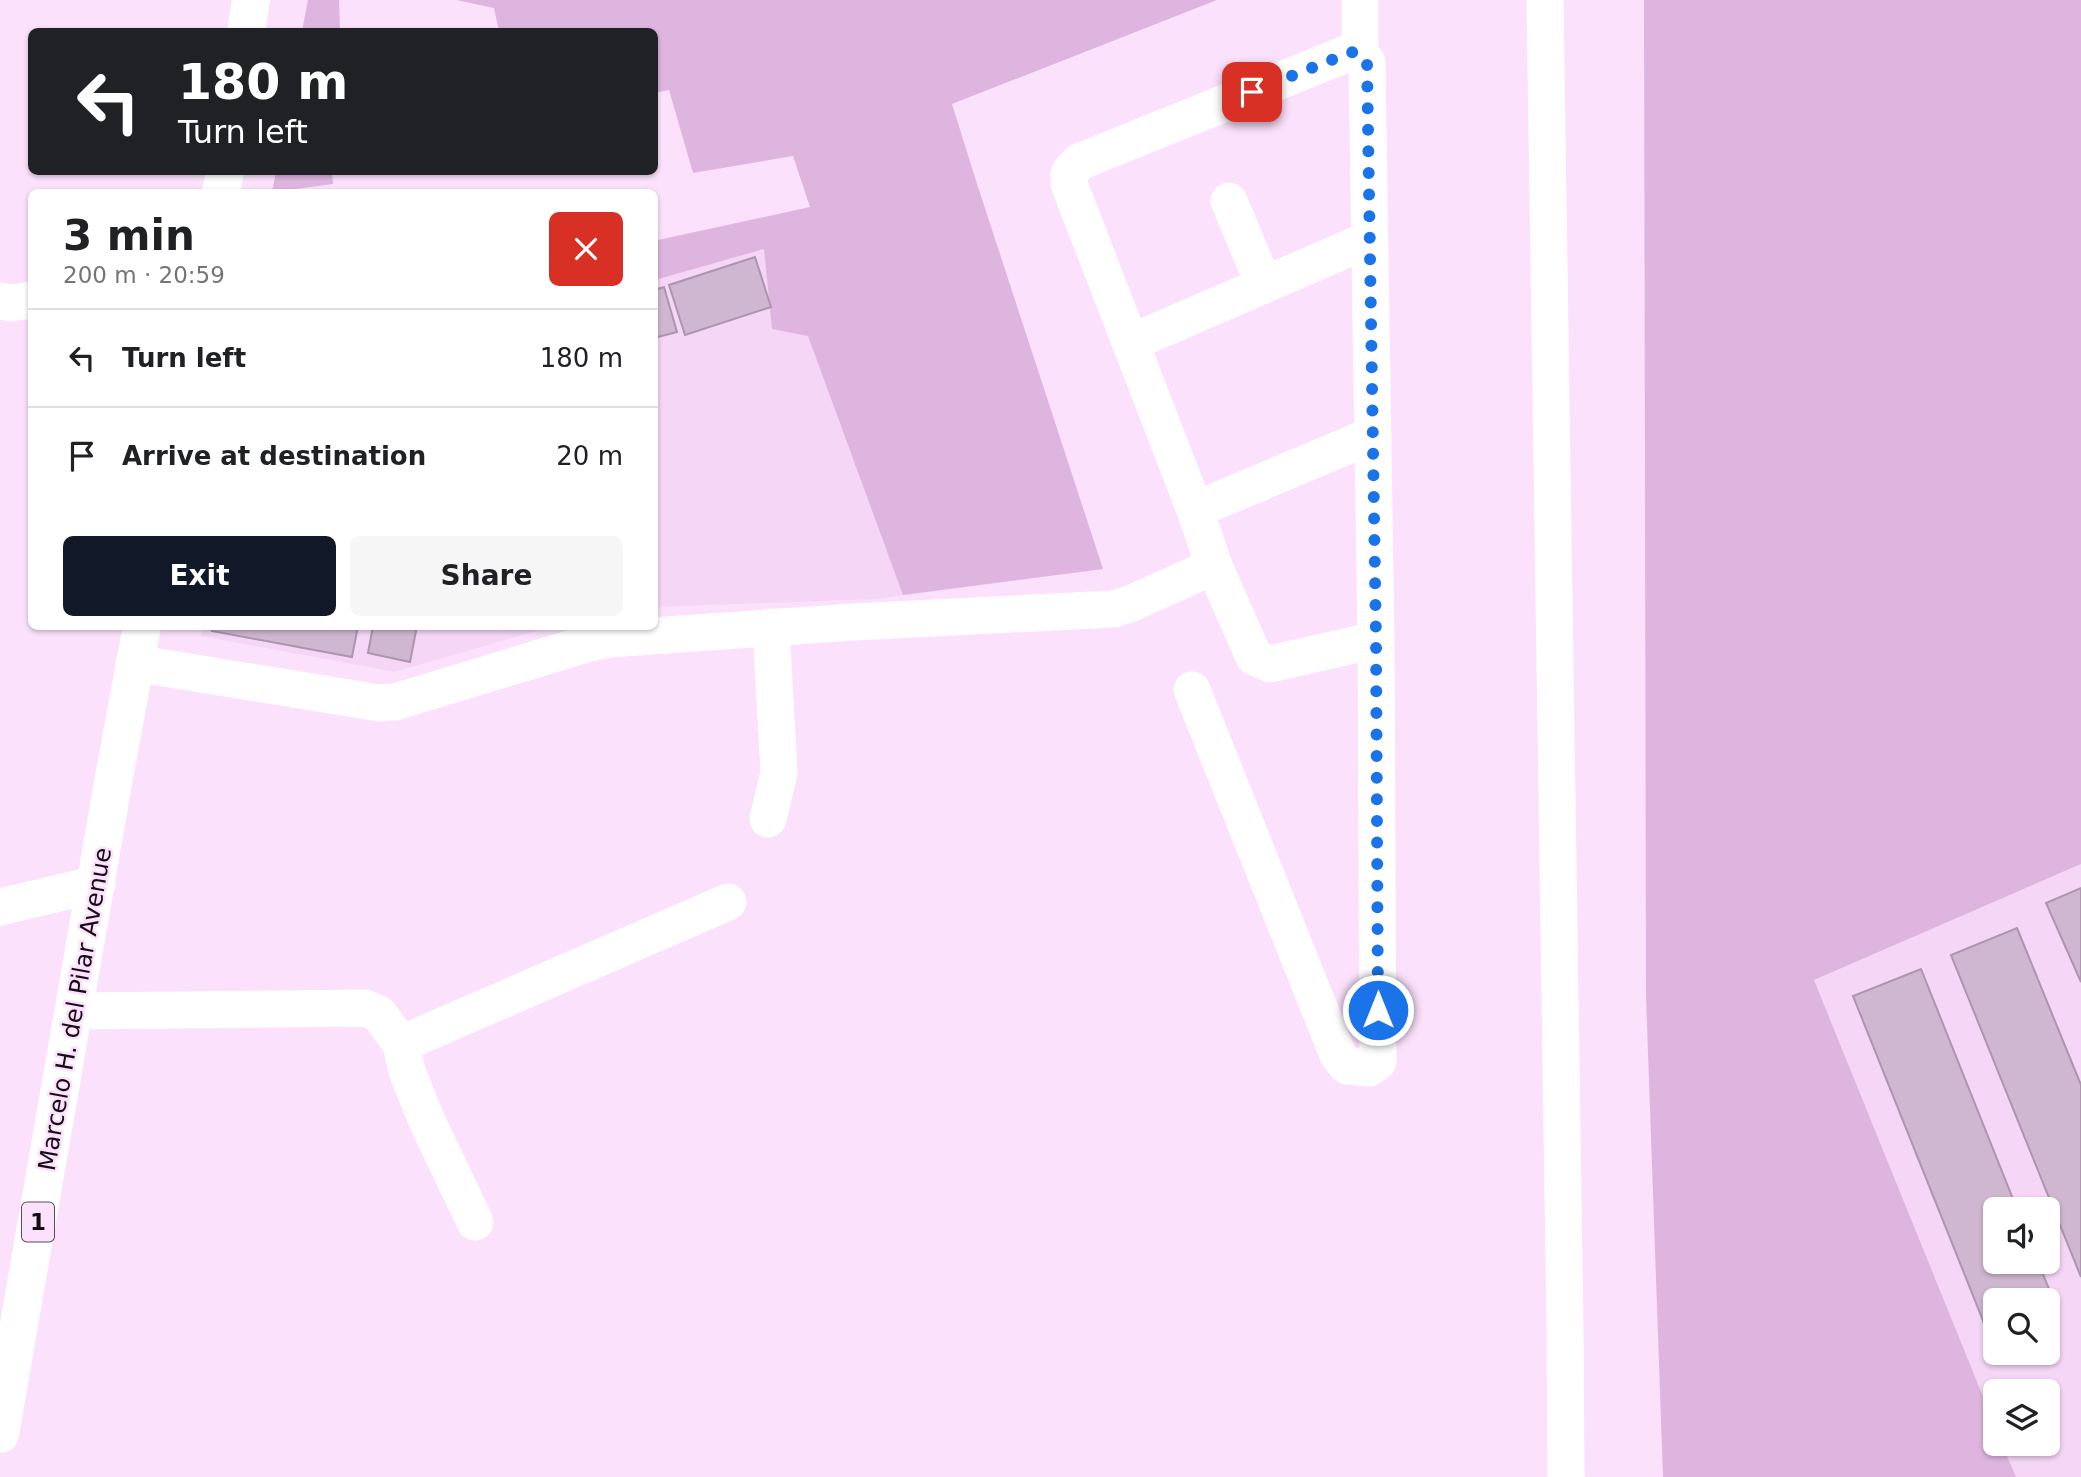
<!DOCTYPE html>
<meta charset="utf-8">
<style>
body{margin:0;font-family:"DejaVu Sans",sans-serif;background:#f6f6f6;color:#202124;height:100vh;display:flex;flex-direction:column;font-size:26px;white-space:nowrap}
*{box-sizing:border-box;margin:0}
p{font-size:23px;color:#757577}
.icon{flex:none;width:38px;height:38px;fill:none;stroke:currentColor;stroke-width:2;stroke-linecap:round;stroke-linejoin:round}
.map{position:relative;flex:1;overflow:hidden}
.drawer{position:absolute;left:28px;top:189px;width:630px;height:441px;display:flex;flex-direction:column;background:#fff;border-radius:10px;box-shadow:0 2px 5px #0004}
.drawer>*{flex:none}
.hud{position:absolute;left:28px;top:28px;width:630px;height:147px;border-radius:10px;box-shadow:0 2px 5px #0004;background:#202124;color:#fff;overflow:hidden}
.buttons{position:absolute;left:1983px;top:1197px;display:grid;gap:14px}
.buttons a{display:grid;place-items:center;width:77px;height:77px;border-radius:10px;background:#fff;box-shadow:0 2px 5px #0004;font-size:35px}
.pin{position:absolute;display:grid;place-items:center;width:60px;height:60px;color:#fff;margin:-30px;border-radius:14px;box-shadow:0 4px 10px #0006}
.me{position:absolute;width:77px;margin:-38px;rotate:0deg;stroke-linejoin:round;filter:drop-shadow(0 0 5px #0008)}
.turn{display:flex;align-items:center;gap:24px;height:147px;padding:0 35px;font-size:32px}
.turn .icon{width:91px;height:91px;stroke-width:2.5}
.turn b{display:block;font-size:49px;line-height:60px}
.round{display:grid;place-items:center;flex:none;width:74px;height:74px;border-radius:10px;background:#f6f6f6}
.headline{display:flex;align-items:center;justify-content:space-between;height:119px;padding:0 35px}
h1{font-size:42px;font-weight:700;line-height:52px}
.action{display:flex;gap:14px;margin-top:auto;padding:14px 35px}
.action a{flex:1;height:80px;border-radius:10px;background:#111827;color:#fff;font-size:28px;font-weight:700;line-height:80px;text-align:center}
.action a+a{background:#f6f6f6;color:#202124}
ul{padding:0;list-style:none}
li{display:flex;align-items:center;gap:21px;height:98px;padding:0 35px;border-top:2px solid #e0e0e0}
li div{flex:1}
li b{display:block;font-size:26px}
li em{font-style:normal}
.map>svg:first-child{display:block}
.built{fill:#f6d6f7;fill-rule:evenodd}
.green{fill:#deb5df}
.building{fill:#d0b7d1;stroke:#ad95ae;stroke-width:2}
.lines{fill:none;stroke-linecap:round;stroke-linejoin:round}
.minor{stroke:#fff;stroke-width:37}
.major{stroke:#fff;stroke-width:38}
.route{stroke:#1a73e8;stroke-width:12;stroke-dasharray:0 21.6}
.labels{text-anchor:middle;stroke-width:5;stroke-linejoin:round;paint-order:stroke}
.shield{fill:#fbe1fc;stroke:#5a4c5a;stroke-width:2}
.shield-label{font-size:23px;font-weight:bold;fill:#150c15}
.street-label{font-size:24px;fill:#150c15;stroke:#fbe1fc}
</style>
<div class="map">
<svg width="2081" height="1477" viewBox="0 0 2081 1477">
<rect width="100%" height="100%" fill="#fbe1fc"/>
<g class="built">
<path d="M978,187L1103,569L876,599L655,607L654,280Z"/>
<path d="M202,626L549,627L395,672L201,636Z"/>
<path d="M2081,864V1477H2016L2002,1444H2048V1391H1995V1426L1814,980ZM1995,1209H2048V1262H1995ZM1995,1300H2048V1353H1995Z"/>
</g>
<g class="green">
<path d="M308,0H339L340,31H302Z"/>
<path d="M456,0H1217L952,104L978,187L1103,569L903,595L808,336L772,329L764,249L655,280V229L658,240L810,207L793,156L693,173L669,90L655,93L654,32L499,31L494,8Z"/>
<path d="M1644,0H2081V864L1814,980L1995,1426V1444H2002L2016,1477H1663L1646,996Z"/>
<path d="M276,172H332L333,184L272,192Z"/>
</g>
<g class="building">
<path d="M755,257L771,307L685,335L669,285Z"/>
<path d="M664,287L677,332L654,338V290Z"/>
<path d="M212,626H358L352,657L212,631Z"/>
<path d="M373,626H417L410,662L368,653Z"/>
<path d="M2081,888V982L2046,903Z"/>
<path d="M2017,928L2081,1085V1277L1951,955Z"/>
<path d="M1921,969L2017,1209H1995V1262H2038L2058,1311L2048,1315V1300H1995V1336L1990,1338L1853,996Z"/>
</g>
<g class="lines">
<g class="minor">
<path d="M1545,0L1565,1329L1566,1477"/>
<path d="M1360,54V0"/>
<path d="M1229,201L1264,285"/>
<path d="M0,301L11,303L32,300"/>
<path d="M1130,343L1368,240"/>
<path d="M1195,510L1373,435"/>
<path d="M134,663L379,703L395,702L586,644L610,639L854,622L1113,609L1130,604L1214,566"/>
<path d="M1192,690L1338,1055L1347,1066L1370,1068L1378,1062L1376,640L1367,62L1360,54L1351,52L1079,162L1069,173V184L1195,510L1214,566L1254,657L1270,664L1376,640"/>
<path d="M768,819L779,773L771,627"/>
<path d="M0,907L97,884"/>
<path d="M74,1011L366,1008L379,1014L401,1044L407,1071L426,1119L475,1222"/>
<path d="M401,1044L728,902"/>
</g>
<g class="major">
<path d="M246,32L251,0"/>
<path d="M221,192L225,172"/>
<path d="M0,1434L113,783L142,626"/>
</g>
</g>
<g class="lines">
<path class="route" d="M1252,92L1351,52L1360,54L1367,62L1376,640L1378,1010"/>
</g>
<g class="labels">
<rect class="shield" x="22" y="1202.5" width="32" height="39" rx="5"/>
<g class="shield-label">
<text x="38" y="1230">1</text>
</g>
<g class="street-label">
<text transform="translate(75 1009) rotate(-80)" y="8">Marcelo H. del Pilar Avenue</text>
</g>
</g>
</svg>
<div class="buttons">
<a><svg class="icon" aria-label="sound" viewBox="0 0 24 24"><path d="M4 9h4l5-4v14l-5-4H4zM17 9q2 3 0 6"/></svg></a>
<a><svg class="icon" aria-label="search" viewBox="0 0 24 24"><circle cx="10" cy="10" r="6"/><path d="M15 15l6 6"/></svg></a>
<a><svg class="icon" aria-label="layers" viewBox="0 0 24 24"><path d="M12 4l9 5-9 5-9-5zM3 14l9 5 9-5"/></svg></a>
</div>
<div class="pin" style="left:1252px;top:92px;background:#d93025"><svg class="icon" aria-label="arrive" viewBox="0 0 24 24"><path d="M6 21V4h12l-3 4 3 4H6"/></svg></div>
<svg class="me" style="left:1378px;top:1010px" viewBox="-20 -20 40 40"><circle r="17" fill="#1a73e8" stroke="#fff" stroke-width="3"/><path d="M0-11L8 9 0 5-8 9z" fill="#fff"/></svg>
<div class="hud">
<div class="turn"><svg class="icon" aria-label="left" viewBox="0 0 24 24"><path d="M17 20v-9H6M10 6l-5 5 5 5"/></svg><div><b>180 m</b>Turn left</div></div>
</div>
<section class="drawer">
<div class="headline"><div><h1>3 min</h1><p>200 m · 20:59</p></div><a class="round" style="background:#d93025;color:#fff"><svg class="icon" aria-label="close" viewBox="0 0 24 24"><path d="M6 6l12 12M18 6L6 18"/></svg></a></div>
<ul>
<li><svg class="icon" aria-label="left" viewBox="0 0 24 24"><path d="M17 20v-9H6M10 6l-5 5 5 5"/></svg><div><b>Turn left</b></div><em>180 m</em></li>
<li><svg class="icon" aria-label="arrive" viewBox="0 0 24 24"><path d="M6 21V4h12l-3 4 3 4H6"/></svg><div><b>Arrive at destination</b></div><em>20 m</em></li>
</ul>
<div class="action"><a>Exit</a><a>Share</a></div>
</section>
</div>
